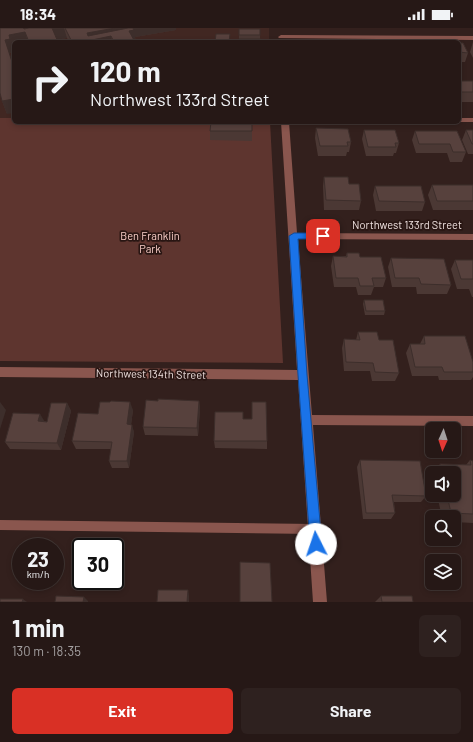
<!DOCTYPE html>
<meta charset="utf-8">
<style>
body{margin:0;font-family:Barlow,sans-serif;background:#2e211f;color:#f1f3f6;height:100vh;display:flex;flex-direction:column;font-size:15px;white-space:nowrap}
*{box-sizing:border-box;margin:0}
p{font-size:13px;color:#a4a0a1}
.icon{flex:none;width:22px;height:22px;fill:none;stroke:currentColor;stroke-width:2;stroke-linecap:round;stroke-linejoin:round}
.map{position:relative;height:574px;overflow:hidden}
.panel{display:flex;flex-direction:column;background:#261816;flex:1}
.panel>*{flex:none}
.hud{position:absolute;left:12px;top:12px;width:449px;height:84px;border-radius:6px;box-shadow:0 2px 6px #0003,0 0 0 1px #423735;background:#261816;color:#f1f3f6;overflow:hidden}
.needle{width:26px;rotate:183deg}
.fabs{position:absolute;left:425px;top:394px;display:grid;gap:8px}
.fabs a{display:grid;place-items:center;width:36px;height:36px;border-radius:6px;background:#261816;box-shadow:0 2px 6px #0003,0 0 0 1px #423735;font-size:20px}
.speed{position:absolute;left:12px;top:510px;display:flex;gap:8px;font-size:20px;font-weight:700;text-align:center}
.speed>*{display:grid;place-content:center;width:52px;height:52px;border-radius:50%;background:#261816;box-shadow:0 2px 6px #0003,0 0 0 1px #423735;line-height:1}
.speed small{font-size:10px;font-weight:400}
.speed .limit{border:2px solid #111;border-radius:6px;background:#fff;color:#111}
.pin{position:absolute;display:grid;place-items:center;width:34px;height:34px;color:#fff;margin:-17px;border-radius:8px;box-shadow:0 2px 6px #0006}
.me{position:absolute;width:44px;margin:-22px;rotate:356deg;stroke-linejoin:round;filter:drop-shadow(0 0 3px #0008)}
.turn{display:flex;align-items:center;gap:14px;height:84px;padding:0 12px;font-size:18px}
.turn .icon{width:52px;height:52px;stroke-width:2.5}
.turn b{display:block;font-size:28px;line-height:34px}
.round{display:grid;place-items:center;flex:none;width:42px;height:42px;border-radius:6px;background:#2e211f}
.summary{display:flex;align-items:center;justify-content:space-between;height:68px;padding:0 12px}
h1{font-size:24px;font-weight:700;line-height:30px}
.primary-button{display:flex;gap:8px;margin-top:auto;padding:8px 12px}
.primary-button a{flex:1;height:46px;border-radius:6px;background:#d93025;color:#fff;font-size:16px;font-weight:700;line-height:46px;text-align:center}
.primary-button a+a{background:#2e211f;color:#f1f3f6}
.status{display:flex;justify-content:space-between;align-items:center;height:28px;padding:0 20px;background:#261816;direction:ltr}
.status svg{height:11px;fill:currentColor}
.map>svg:first-child{display:block}
.built{fill:#412722}
.green{fill:#5e352f}
.lines{fill:none;stroke-linecap:round;stroke-linejoin:round}
.service{fill:#8a564e;fill-rule:evenodd}
.minor{fill:#8a564e;fill-rule:evenodd}
.wall{fill:#4b3834}
.shaded-wall{fill:#3d2e2b}
.building{fill:#57413d;stroke:#3d2e2b}
.route{fill:#1a73e8;stroke:#114b97}
.labels{text-anchor:middle;stroke-width:3.5;stroke-linejoin:round;paint-order:stroke}
.street-label{font-size:11px;fill:#f0e2e0;stroke:#291613}
.park-label{font-size:11px;fill:#fcd0c9;stroke:#291613}
</style>
<div class="status"><b>18:34</b><svg viewBox="0 0 49 12"><path d="M0 12V9h3v3zM5 12V6h3v6zM10 12V3h3v9zM15 12V0h3v12zM26 1h20v11H26zM47 4h2v5h-2z"/></svg></div>
<div class="map">
<svg width="473" height="574" viewBox="0 0 473 574">
<rect width="100%" height="100%" fill="#33201d"/>
<path class="built" d="M0,0H269V14H14V90H0Z"/>
<path class="green" d="M0,90H14V94H270L283,335L0,333Z"/>
<g class="lines">
<path class="service" d="M0,492L315,496L318,498L320,501L318,504L315,506L0,502Z"/>
<g class="minor">
<path d="M281,7L473,8V12L279,10L278,9Z"/>
<path d="M459,90H473V94H458Z"/>
<path d="M281,94H289L297,205L473,206V212L298,211L312,387L473,388V398L313,397L327,574H313L298,352L0,349V339L297,342Z"/>
</g>
</g>
<g class="wall">
<path d="M0,0L24,1L29,0H176V2L135,9L136,14H69L67,10L57,12L58,14H14L13,20L14,24L9,25L7,86L2,73Z"/>
<path d="M260,1V11L239,14V7Z"/>
<path d="M473,14V30L470,24Z"/>
<path d="M459,15L468,25L465,34H459Z"/>
<rect x="459" y="53" width="14" height="21"/>
<path d="M252,94V113L210,112V103Z"/>
<path d="M316,100L351,114L349,124H347L346,128H318L315,110Z"/>
<path d="M364,102L399,115L396,125H394L393,128H366L362,111Z"/>
<path d="M466,102H473V126H468L462,112Z"/>
<path d="M415,103H457L466,124L462,134H450L447,125H416L412,112Z"/>
<path d="M324,149L349,156L361,173L359,182H324L323,158Z"/>
<path d="M432,157H473V182H433L428,167Z"/>
<path d="M375,158L425,174L422,183H376L373,167Z"/>
<path d="M347,225L360,229L386,250L383,259H374L371,267H358L356,259H334L331,238L333,228H346Z"/>
<path d="M391,230L451,257L447,266H417L416,259H392L388,239Z"/>
<path d="M455,232H473V269H472L469,261H457L451,241Z"/>
<path d="M364,272L385,283L384,287H365L363,276Z"/>
<path d="M358,304L379,312L399,345L395,353H372L370,343H344L342,320L344,311L356,312Z"/>
<path d="M424,308L473,334V349L471,352H439L438,348H412L406,325L410,316H420Z"/>
<path d="M158,373H199L200,381L198,408L145,407L143,399Z"/>
<path d="M252,374L267,413V421L215,420L214,413L243,391H252Z"/>
<path d="M67,375L71,383L61,422L10,421L5,414L44,393L47,394Z"/>
<path d="M133,382L131,397L134,404L129,440H112L109,433L111,421H76L72,413L98,386Z"/>
<path d="M360,432L426,468L421,474H394L395,485L391,491H363L357,439Z"/>
<path d="M470,432L473,433V495L454,494V489H442L437,467H454V445H434L440,436L466,437Z"/>
<path d="M381,568L413,574H375Z"/>
</g>
<g class="shaded-wall">
<path d="M52,0H64L67,10L55,12Z"/>
<path d="M115,0H176V2L135,9L136,14L111,8L112,14H89L87,5Z"/>
<path d="M25,4L28,14H14V20H13L14,24L9,25L5,12L9,7Z"/>
<path d="M14,71V85L7,86L2,73Z"/>
<path d="M199,373L200,381L198,408L197,400Z"/>
<path d="M0,374L6,382L0,401Z"/>
<path d="M130,374L133,382L130,404L127,396Z"/>
<path d="M67,375L71,383L61,422L57,415Z"/>
<path d="M40,386L45,394L38,393Z"/>
<path d="M132,397L134,404L129,440L127,433Z"/>
<path d="M116,518L118,521L116,549L115,548V533Z"/>
<path d="M188,562L189,567V574H187Z"/>
<path d="M84,569L88,573V574H83Z"/>
<path d="M23,571L27,574H22Z"/>
</g>
<g class="building">
<path d="M0,0H23L24,1L29,0H52L58,14H29L25,4L9,7L10,11L5,12L14,40V71L2,73L0,65Z"/>
<path d="M65,0H115L87,5L88,8L128,0H133L134,2L129,3L135,14H114L111,8L92,12L93,14H72Z"/>
<rect x="239" y="1" width="21" height="6"/>
<path d="M216,6H230L229,14H215Z"/>
<path d="M154,11L156,14H140Z"/>
<rect x="239" y="11" width="22" height="3"/>
<path d="M459,15H463L468,25L459,24Z"/>
<rect x="459" y="53" width="14" height="11"/>
<path d="M211,94H252V103H210Z"/>
<path d="M316,100L348,101L351,114H347L348,118H320Z"/>
<path d="M364,102H395L399,115H395L396,119H368Z"/>
<path d="M466,102H473V116H472Z"/>
<path d="M415,103H457L466,124H453L450,116H419Z"/>
<path d="M324,149H348L349,156H359L361,173L326,172Z"/>
<path d="M432,157H473V173H437Z"/>
<path d="M375,158H421L425,174L379,173Z"/>
<path d="M347,225H359L360,229H381L386,250H372L374,258H360L358,250H336L333,228L347,229Z"/>
<path d="M391,230L444,231L451,257L421,256L419,250H395Z"/>
<path d="M455,232H473V251H461Z"/>
<path d="M364,272H383L385,283H366Z"/>
<path d="M358,304H377L379,312H393L399,345L375,344L373,335L346,334L344,311L360,312Z"/>
<path d="M424,308H465L473,334V344H444L442,339H415L410,316H425Z"/>
<path d="M158,371L199,373L197,400L143,399L146,372L158,373Z"/>
<path d="M111,373L130,374L127,396L132,397L127,433H109L112,414L72,413L78,385L98,386L100,374H110Z"/>
<path d="M252,374H266L267,413H214L215,384H243V391H252Z"/>
<path d="M51,375H67L57,415L5,414L13,385L40,386L38,393L47,394Z"/>
<path d="M360,432L420,433L426,468L392,467L395,485H366Z"/>
<path d="M470,432L473,433V486L451,485L447,467H454V445H442L440,436L471,437Z"/>
<path d="M97,518H116L115,533V519H96Z"/>
<path d="M240,534L270,535L272,574H240Z"/>
<path d="M158,562H188L187,574H157Z"/>
<path d="M56,568L84,569L83,574H55Z"/>
<path d="M381,568H412L413,574H382Z"/>
<path d="M0,571H23L22,574H0Z"/>
</g>
<path class="route" d="M294,205H323L327,208L323,211H298L307,347L322,516L320,520L316,522L312,520L310,516L298,347L289,208Z"/>
<g class="labels">
<g class="street-label">
<text x="407" y="201">Northwest 133rd Street</text>
<text transform="translate(151 346) rotate(1)" y="4">Northwest 134th Street</text>
</g>
<g class="park-label">
<text x="150" y="212">Ben Franklin<tspan x="150" dy="13">Park</tspan></text>
</g>
</g>
</svg>
<div class="fabs">
<a><svg class="needle" viewBox="-14 -14 28 28"><path d="M0-13l5 13h-10z" fill="#e53935"/><path d="M0 13l5-13h-10z" fill="#a4a0a1"/></svg></a>
<a><svg class="icon" aria-label="sound" viewBox="0 0 24 24"><path d="M4 9h4l5-4v14l-5-4H4zM17 9q2 3 0 6"/></svg></a>
<a><svg class="icon" aria-label="search" viewBox="0 0 24 24"><circle cx="10" cy="10" r="6"/><path d="M15 15l6 6"/></svg></a>
<a><svg class="icon" aria-label="layers" viewBox="0 0 24 24"><path d="M12 4l9 5-9 5-9-5zM3 14l9 5 9-5"/></svg></a>
</div>
<div class="speed"><div>23<small>km/h</small></div><div class="limit">30</div></div>
<div class="pin" style="left:323px;top:208px;background:#d93025"><svg class="icon" aria-label="arrive" viewBox="0 0 24 24"><path d="M6 21V4h12l-3 4 3 4H6"/></svg></div>
<svg class="me" style="left:316px;top:516px" viewBox="-20 -20 40 40"><circle r="19" fill="#fff"/><path d="M0-13L10 11 0 6-10 11z" fill="#1a73e8"/></svg>
<div class="hud">
<div class="turn"><svg class="icon" aria-label="right" viewBox="0 0 24 24"><path d="M7 20v-9h11M14 6l5 5-5 5"/></svg><div><b>120 m</b>Northwest 133rd Street</div></div>
</div>
</div>
<section class="panel">
<div class="summary"><div><h1>1 min</h1><p>130 m · 18:35</p></div><a class="round"><svg class="icon" aria-label="close" viewBox="0 0 24 24"><path d="M6 6l12 12M18 6L6 18"/></svg></a></div>
<div class="primary-button"><a>Exit</a><a>Share</a></div>
</section>
